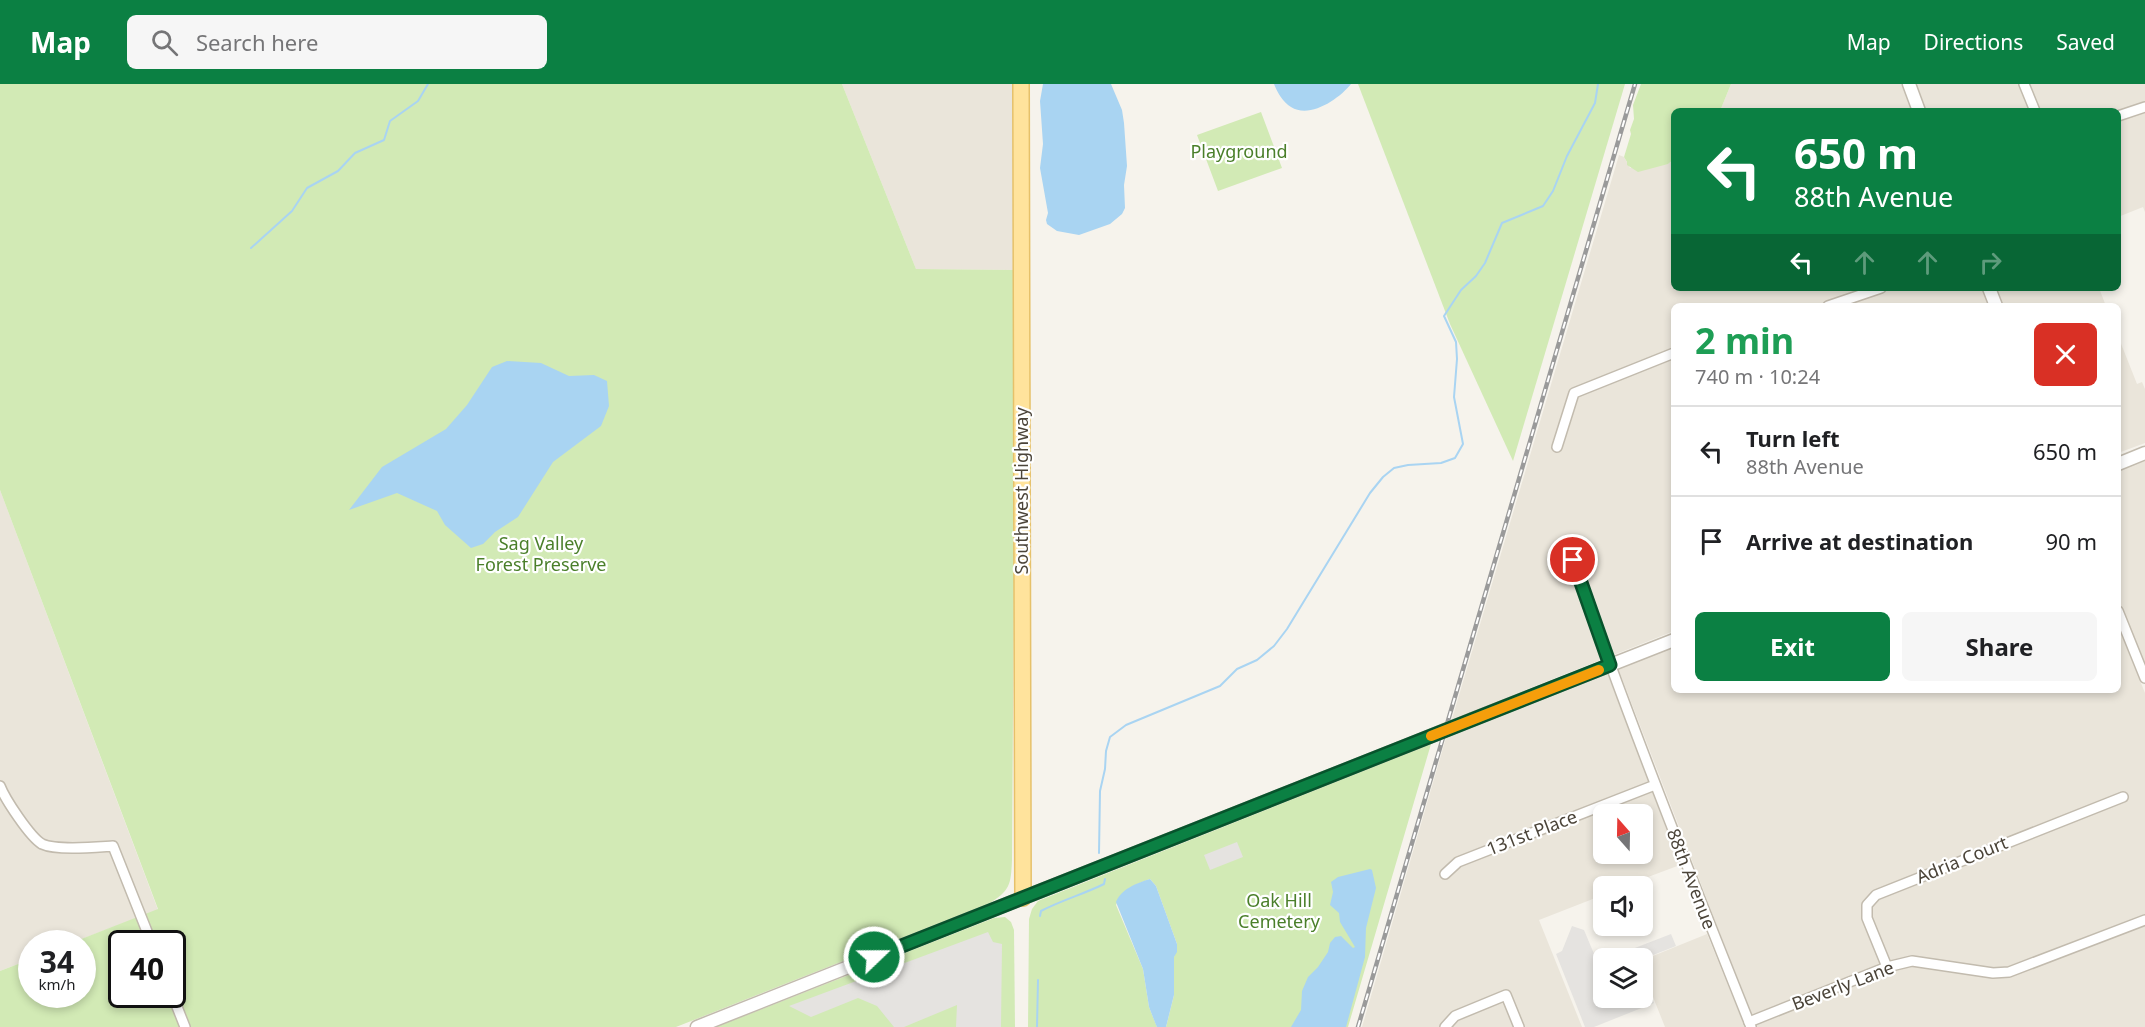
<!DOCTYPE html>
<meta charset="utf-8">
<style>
body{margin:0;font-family:"Noto Sans",sans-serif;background:#f6f6f6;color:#202124;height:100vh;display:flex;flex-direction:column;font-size:22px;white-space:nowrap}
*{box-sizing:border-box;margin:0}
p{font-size:20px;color:#757577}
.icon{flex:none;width:33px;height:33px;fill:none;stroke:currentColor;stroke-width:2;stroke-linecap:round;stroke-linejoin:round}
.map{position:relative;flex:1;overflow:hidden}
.panel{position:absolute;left:1671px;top:219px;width:450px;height:390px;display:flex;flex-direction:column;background:#fff;border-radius:9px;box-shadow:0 3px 9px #0003}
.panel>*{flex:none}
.hud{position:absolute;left:1671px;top:24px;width:450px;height:183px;border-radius:9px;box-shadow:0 3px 9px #0003;background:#0b8043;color:#fff;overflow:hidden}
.needle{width:39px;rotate:340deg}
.buttons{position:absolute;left:1593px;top:720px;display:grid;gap:12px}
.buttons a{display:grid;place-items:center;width:60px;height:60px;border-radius:9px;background:#fff;box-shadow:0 3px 9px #0003;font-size:30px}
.speed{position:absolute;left:18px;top:846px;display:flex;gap:12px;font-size:30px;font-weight:700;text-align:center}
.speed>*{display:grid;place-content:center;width:78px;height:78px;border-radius:50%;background:#fff;box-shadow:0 3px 9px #0003;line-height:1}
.speed small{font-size:15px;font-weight:400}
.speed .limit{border:3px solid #111;border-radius:9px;background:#fff;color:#111}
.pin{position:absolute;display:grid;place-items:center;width:51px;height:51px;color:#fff;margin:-26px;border:3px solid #fff;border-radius:50%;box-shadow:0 2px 6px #0007}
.me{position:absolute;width:66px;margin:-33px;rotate:68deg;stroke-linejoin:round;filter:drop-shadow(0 0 4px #0008)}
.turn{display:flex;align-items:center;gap:21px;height:126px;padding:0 24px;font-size:27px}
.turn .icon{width:78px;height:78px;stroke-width:2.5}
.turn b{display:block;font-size:42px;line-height:51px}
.lanes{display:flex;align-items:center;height:57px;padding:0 24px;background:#0003;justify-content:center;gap:30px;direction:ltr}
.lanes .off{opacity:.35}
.round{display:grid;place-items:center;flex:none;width:63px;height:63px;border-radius:9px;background:#f6f6f6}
.head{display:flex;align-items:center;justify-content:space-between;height:102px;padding:0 24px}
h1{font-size:36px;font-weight:700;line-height:45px;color:#1e9e55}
.cta{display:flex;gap:12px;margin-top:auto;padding:12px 24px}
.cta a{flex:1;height:69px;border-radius:9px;background:#0b8043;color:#fff;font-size:24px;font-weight:700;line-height:69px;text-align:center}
.cta a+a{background:#f6f6f6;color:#202124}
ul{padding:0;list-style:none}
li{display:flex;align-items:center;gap:18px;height:90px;padding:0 24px;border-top:2px solid #e0e0e0}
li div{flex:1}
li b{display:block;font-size:22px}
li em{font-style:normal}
header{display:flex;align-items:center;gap:36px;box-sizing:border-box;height:84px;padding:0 30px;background:#0b8043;color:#fff}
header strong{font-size:28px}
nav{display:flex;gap:33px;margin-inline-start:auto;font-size:21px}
.search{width:420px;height:54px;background:#f6f6f6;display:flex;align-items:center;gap:15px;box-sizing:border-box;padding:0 21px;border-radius:9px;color:#757577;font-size:22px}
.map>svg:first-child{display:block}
.residential{fill:#eae5da;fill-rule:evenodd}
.green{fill:#d2eab5;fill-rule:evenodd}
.parking{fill:#e5e3e0}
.water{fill:#a9d4f2}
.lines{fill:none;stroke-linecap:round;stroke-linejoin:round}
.stream{stroke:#a9d4f2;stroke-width:2}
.minor-casing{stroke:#c2bbae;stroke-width:12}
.tertiary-casing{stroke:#c2bbae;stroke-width:15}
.primary-casing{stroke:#e6c16a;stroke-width:18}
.minor{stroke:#fff;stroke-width:9}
.tertiary{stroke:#fff;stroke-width:12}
.primary{stroke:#ffe39c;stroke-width:15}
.rail-casing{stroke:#9a9a9a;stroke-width:4.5}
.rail{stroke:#fff;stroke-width:2;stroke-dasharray:7;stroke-linecap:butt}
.tertiary-bridge-casing{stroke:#c2bbae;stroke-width:15;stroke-linecap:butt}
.tertiary-bridge{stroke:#fff;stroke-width:12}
.route-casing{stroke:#07532c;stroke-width:15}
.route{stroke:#0b8043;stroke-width:10}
.slow{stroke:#f59e0b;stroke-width:10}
.labels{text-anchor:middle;stroke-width:4.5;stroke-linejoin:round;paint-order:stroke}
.park-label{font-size:18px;fill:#4a7f2a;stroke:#fff}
.street-label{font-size:18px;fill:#4b4439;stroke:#fff}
</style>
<header>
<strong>Map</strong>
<div class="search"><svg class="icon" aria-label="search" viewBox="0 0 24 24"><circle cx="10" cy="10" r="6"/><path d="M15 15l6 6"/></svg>Search here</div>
<nav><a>Map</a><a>Directions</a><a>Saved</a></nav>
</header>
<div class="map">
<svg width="2145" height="943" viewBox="0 0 2145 943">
<rect width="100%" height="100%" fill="#f6f3ec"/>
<g class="residential">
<path d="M842,0H1015L1016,186L916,185Z"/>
<path d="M1731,0H1903L1914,27H1720Z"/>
<path d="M1914,0H2145V128L2143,123L2118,133V27H1925Z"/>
<path d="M1619,71L1624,73L1630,84L1668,80L1674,75V204H1985L1991,222H1674V547L1452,635Z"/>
<path d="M1994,204H2099L2106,222H2001Z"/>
<path d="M2118,252L2137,300L2142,298L2145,305V359L2118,369Z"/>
<path d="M2145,375V584L2118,517V386Z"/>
<path d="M0,406L158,826L71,859L32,860L31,875L0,887Z"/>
<path d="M2118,542L2145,609V943H1756L1618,584L1674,562V606H2118Z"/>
<path d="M1607,588L1680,781L1624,802H1604L1603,811L1539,836L1582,943H1362L1446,654ZM1604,730H1642V770H1604Z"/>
<path d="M1707,850L1745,943H1665L1643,888V876Z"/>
</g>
<g class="green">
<path d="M0,0H842L916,185L1016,186L1012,776C1011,801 1010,807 988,820L676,943H0V887L31,875L32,910H82V860L71,859L158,825L0,406ZM122,860H172V910H122Z"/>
<path d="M1358,0H1625L1513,377L1450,240Z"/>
<path d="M1641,0H1731L1720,27H1674V75L1668,80L1638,88L1627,81V78L1624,73L1631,50L1630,46L1634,35L1633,21Z"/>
<path d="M1261,28L1282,84L1218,107L1197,51Z"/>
<path d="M1431,660L1348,943H1166L1174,911V873L1177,860L1156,802L1150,795C1134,801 1123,805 1116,821L1143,885L1149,923L1157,943H1028L1029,835L1032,825L1038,817Z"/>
<path d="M1005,833L1011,838L1014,846L1015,943H716L994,834Z"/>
</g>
<g class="parking">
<path d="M1237,758L1243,773L1210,786L1204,771Z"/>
<path d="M1572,842L1584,846L1597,877H1603L1604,914H1642L1643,893L1654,919L1594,943H1585L1556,870L1562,867Z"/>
<path d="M988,848L993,858L1002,860L1001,943H956L957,921L904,943H894L877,922L858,914L811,933L789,922Z"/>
<path d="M1671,850L1676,862L1643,875L1609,874Z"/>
</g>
<g class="water">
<path d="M1043,0H1111L1122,26L1124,39L1127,82L1124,101L1125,124L1122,130L1110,140L1079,151L1057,147L1047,140L1046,136L1048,129L1040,84L1043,60L1040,17Z"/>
<path d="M1274,0H1351C1339,15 1310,35 1291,23C1283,18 1277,8 1274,0Z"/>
<path d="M507,277L541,279L569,292L594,291L607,297L609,322L601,342L553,378L518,433L495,448L483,460L471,464L445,441L437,427L397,409L349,426L382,383L446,345L467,321L492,283Z"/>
<path d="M1370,785L1372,786L1376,804L1366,844L1365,873L1346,943H1291L1301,926L1302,907L1308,893L1318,883L1328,868L1330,859L1335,853L1341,852L1353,864L1355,863L1340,838L1339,829L1330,821L1333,808L1331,798L1338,793Z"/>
<path d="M1150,795L1156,802L1177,860V868L1174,873V911L1166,943H1157L1156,941L1149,923L1143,885L1116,818C1121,805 1137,799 1150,795Z"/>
</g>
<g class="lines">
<g class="stream">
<path d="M251,164L292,127L307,104L338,87L355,69L384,56L390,37L418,17L428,0"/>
<path d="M1099,769L1100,707L1105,685L1106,667L1110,653L1126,641L1220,602L1237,585L1257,576L1274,562L1287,545L1370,409L1383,393L1394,384L1408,381L1441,379L1455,374L1463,360L1454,313L1457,275L1456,258L1444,232L1461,206L1476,192L1485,179L1502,139L1543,122L1553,107L1567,72L1595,19L1598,0"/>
<path d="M1040,832L1041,827C1062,816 1084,810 1104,800L1105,795"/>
<path d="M1037,943L1038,896"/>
</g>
<defs>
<g id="minor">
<path d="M2024,0L2035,27"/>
<path d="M2118,32L2145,23"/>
<path d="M1828,222L1881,204"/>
<path d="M1557,363L1574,309L1674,269"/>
<path d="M1573,476C1628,634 1689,788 1751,943"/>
<path d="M2118,527L2145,594"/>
<path d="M0,702C5,715 30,753 42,760C57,767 97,763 113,762L152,860"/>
<path d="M1445,790L1458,778L1655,701"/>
<path d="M1887,883L1867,834V821L1876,811L2123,713"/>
<path d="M172,910L185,943"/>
<path d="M1749,938L1887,883L1912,877L1993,889L2009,888L2145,836"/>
<path d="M1445,943L1455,932L1506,911L1519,943"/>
</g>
<g id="tertiary">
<path d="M1909,0L1919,27"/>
<path d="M1989,204L1996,222"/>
<path d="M2118,380L2145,369"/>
<path d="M1473,635L1674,556"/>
<path d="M697,943L1411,660"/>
</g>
<path id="primary" d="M1021,0L1023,814"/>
</defs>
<use href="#minor" class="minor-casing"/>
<use href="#tertiary" class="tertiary-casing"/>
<use href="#primary" class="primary-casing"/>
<use href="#minor" class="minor"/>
<use href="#tertiary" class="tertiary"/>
<use href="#primary" class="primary"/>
<defs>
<path id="rail" d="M1358,943L1635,0"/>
</defs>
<use href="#rail" class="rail-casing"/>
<use href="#rail" class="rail"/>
<defs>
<path id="tertiary-bridge" d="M1411,660L1473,635"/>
</defs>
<use href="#tertiary-bridge" class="tertiary-bridge-casing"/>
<use href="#tertiary-bridge" class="tertiary-bridge"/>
</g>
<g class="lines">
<defs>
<path id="route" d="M874,873L1610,581L1573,476"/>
</defs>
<use href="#route" class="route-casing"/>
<use href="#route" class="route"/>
<path class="slow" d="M1431,652L1599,586"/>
</g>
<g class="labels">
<g class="park-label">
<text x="1239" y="74">Playground</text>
<text x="541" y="466">Sag Valley<tspan x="541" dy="21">Forest Preserve</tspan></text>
<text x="1279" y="823">Oak Hill<tspan x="1279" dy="21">Cemetery</tspan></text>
</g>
<g class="street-label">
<text transform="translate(1022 407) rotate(-90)" y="6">Southwest Highway</text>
<text transform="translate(1532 749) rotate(-21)" y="6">131st Place</text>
<text transform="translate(1962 776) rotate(-22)" y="6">Adria Court</text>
<text transform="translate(1691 795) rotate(69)" y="6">88th Avenue</text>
<text transform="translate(1843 902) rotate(-21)" y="6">Beverly Lane</text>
</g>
</g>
</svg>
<div class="buttons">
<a><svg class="needle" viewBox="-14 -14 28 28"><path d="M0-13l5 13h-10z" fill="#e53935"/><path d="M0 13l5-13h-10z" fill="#757577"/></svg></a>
<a><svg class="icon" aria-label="sound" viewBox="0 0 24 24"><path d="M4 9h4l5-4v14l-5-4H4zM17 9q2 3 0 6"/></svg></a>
<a><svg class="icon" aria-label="layers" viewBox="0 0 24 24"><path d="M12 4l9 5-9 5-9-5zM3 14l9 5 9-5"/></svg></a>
</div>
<div class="speed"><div>34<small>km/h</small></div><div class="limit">40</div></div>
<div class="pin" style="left:1573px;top:476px;background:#d93025"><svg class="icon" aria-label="arrive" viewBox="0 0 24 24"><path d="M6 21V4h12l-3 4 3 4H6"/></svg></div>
<svg class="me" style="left:874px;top:873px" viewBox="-20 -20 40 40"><circle r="17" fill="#0b8043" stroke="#fff" stroke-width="3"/><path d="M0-11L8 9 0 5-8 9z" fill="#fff"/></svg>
<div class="hud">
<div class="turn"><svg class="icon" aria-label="left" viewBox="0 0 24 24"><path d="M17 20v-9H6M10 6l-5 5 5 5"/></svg><div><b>650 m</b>88th Avenue</div></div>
<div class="lanes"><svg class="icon" aria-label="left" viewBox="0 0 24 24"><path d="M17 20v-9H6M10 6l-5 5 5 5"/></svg><svg class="icon off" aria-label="ahead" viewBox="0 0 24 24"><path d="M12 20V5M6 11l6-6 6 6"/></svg><svg class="icon off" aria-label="ahead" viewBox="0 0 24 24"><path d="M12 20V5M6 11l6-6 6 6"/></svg><svg class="icon off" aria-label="right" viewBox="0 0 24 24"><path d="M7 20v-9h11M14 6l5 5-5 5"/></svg></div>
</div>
<section class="panel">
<div class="head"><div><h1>2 min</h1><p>740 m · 10:24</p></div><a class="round" style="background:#d93025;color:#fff"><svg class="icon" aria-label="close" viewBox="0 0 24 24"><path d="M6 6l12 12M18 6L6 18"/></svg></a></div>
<ul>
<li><svg class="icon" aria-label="left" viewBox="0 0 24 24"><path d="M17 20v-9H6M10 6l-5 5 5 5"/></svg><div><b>Turn left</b><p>88th Avenue</p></div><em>650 m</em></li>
<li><svg class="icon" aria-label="arrive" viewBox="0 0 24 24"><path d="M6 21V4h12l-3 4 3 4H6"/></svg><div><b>Arrive at destination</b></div><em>90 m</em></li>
</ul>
<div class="cta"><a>Exit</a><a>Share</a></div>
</section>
</div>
